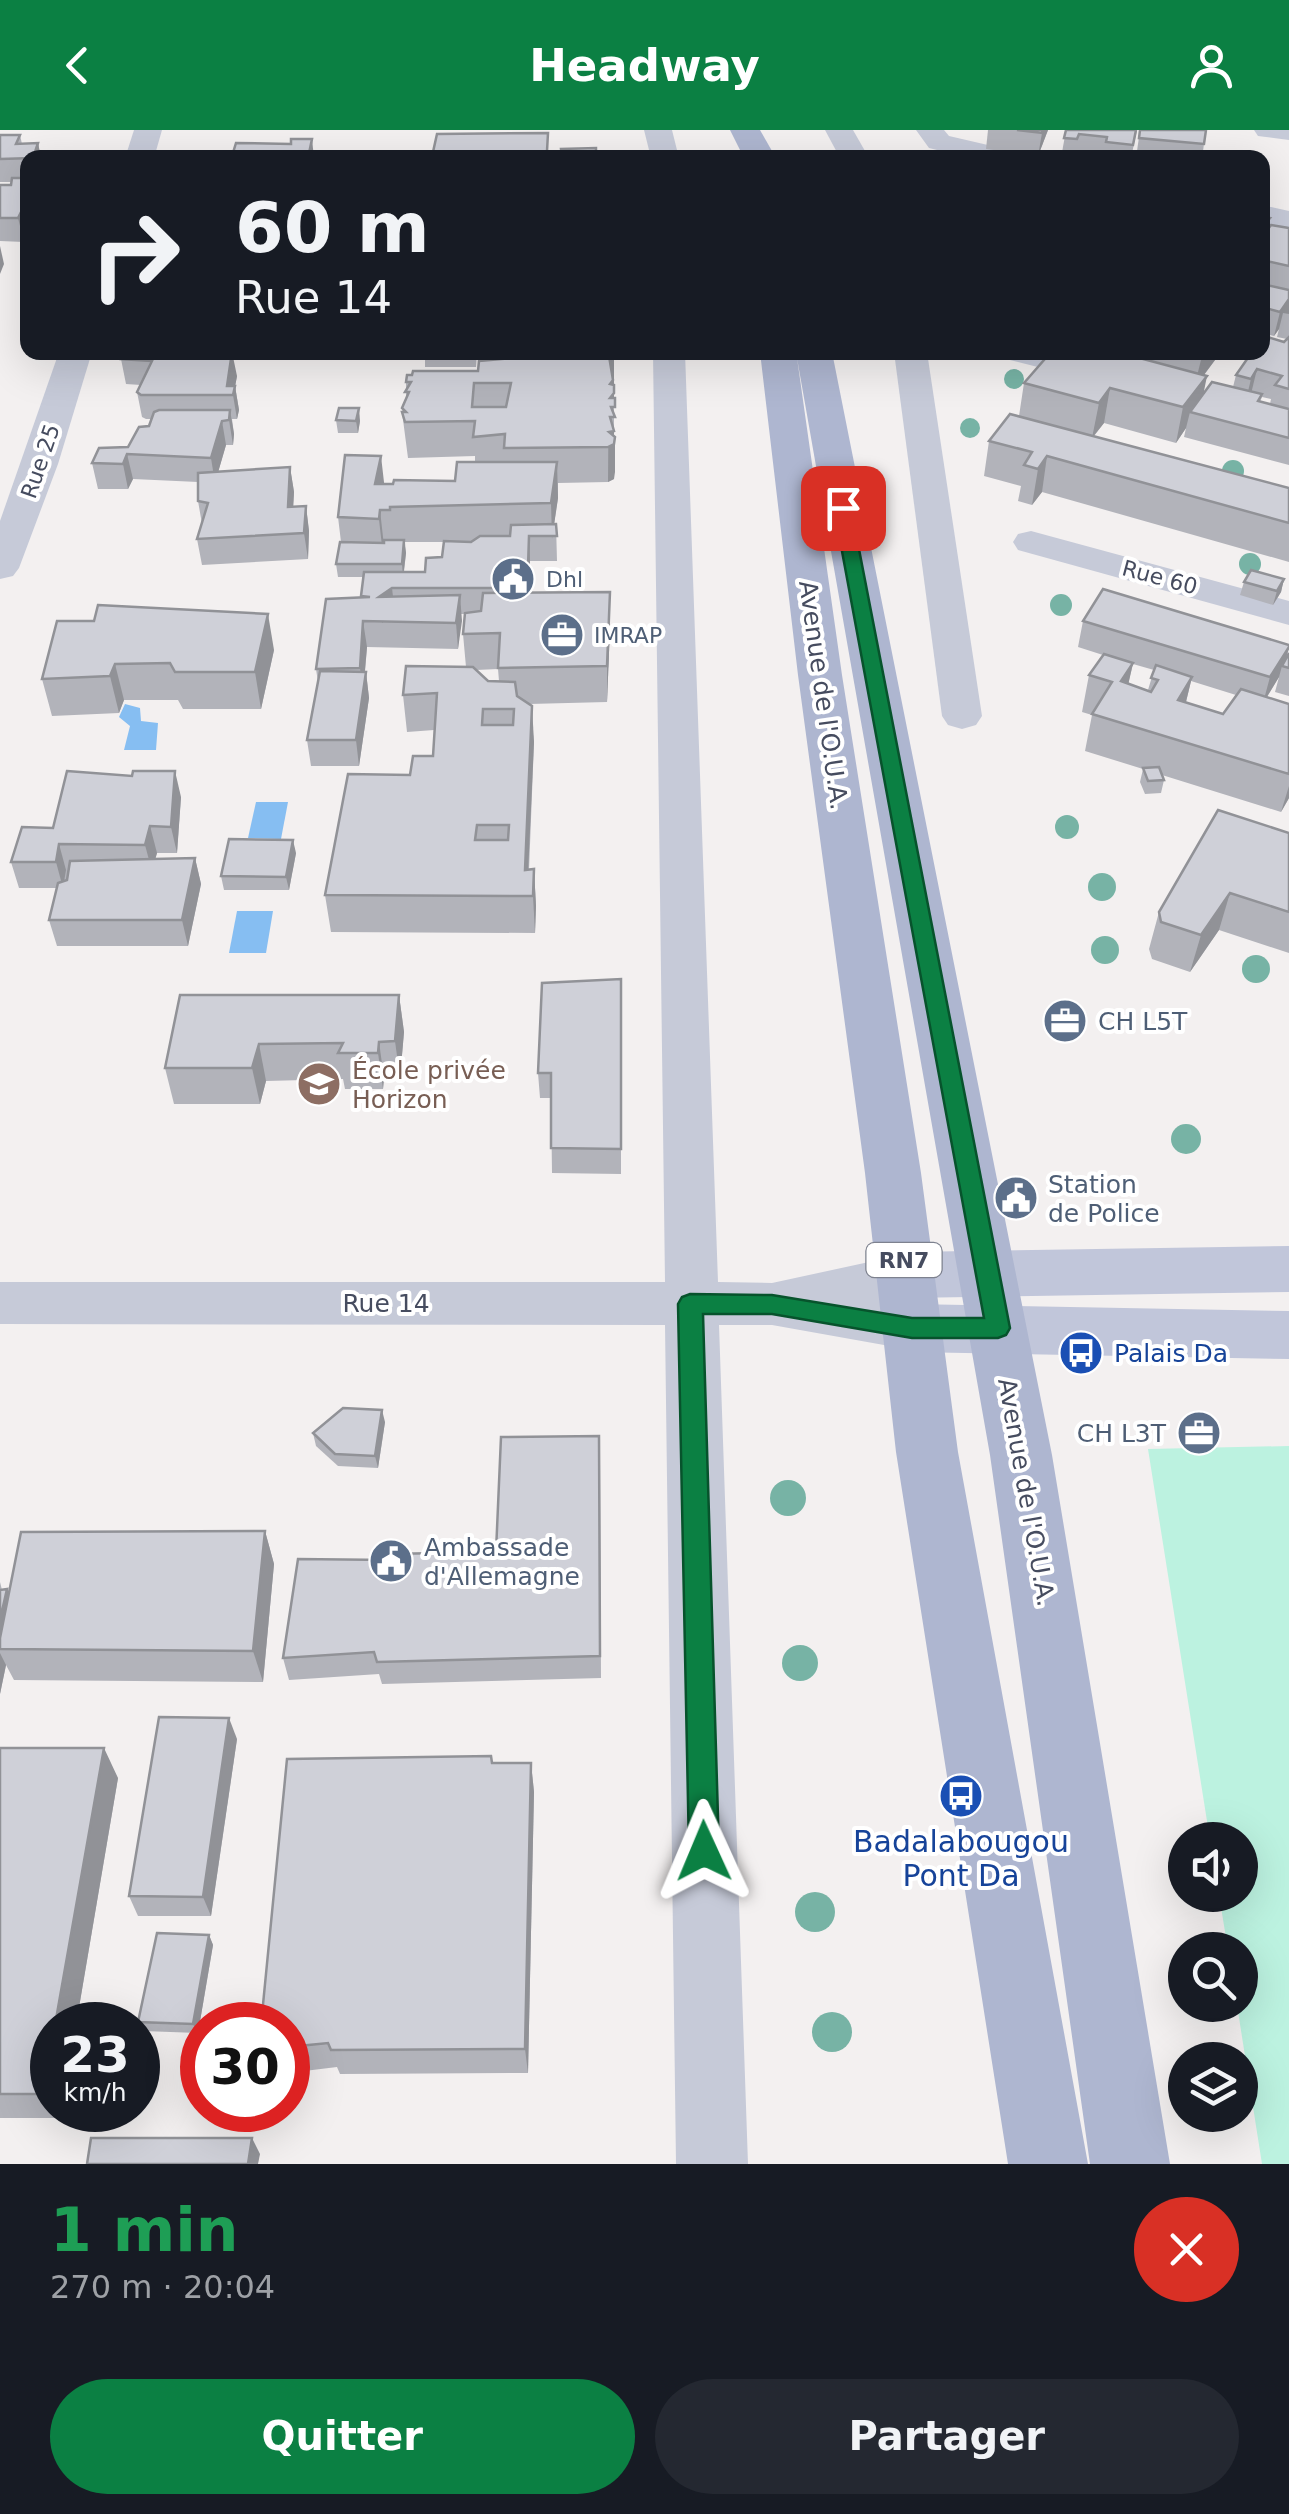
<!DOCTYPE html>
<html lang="fr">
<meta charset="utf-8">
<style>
body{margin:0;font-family:"DejaVu Sans",sans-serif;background:#242831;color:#f1f3f6;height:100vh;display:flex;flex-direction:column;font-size:38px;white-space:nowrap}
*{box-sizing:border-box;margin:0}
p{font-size:32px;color:#9ea1a6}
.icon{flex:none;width:55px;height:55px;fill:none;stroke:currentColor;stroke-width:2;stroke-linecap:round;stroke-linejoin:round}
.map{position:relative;height:2034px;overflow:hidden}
.panel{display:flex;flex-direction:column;background:#171b24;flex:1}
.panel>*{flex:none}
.hud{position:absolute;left:20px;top:20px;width:1250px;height:210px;border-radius:20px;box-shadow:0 10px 40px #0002;background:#171b24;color:#f1f3f6;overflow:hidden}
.tools{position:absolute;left:1168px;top:1692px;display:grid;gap:20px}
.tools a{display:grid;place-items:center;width:90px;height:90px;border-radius:50%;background:#171b24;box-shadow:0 10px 40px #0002;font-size:50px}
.speed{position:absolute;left:30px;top:1872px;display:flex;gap:20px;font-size:50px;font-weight:700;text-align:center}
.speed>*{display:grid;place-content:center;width:130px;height:130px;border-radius:50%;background:#171b24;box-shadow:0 10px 40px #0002;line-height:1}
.speed small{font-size:25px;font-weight:400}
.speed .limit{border:15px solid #d22;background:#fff;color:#111}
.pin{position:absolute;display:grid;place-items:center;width:85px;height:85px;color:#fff;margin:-42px;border-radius:20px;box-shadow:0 5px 15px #0006}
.me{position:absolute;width:110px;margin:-55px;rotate:359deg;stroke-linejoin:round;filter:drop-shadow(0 0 8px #0008)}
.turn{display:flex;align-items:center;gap:35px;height:210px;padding:0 50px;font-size:45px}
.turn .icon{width:130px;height:130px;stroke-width:2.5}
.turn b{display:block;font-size:70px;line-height:85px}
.round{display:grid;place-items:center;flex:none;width:105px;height:105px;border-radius:52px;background:#242831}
.head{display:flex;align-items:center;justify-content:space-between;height:170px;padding:0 50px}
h1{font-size:60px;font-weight:700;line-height:75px;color:#1e9e55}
.primary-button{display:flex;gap:20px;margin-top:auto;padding:20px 50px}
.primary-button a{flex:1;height:115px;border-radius:60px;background:#0b8043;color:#fff;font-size:40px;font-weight:700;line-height:115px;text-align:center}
.primary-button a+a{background:#242831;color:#f1f3f6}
header{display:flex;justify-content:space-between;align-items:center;height:130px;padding:0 50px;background:#0b8043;color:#fff;font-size:45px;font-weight:700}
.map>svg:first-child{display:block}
.green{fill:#bcf2e0}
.water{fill:#86bef2}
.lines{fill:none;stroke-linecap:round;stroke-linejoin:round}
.minor{fill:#c6cad8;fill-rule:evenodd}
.secondary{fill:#c1c6da;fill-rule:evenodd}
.primary{fill:#aeb6d0;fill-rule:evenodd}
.tree{fill:#77b3a5}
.wall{fill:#b2b3ba;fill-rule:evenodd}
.shaded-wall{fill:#919297}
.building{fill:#cfd0d8;stroke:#919297;stroke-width:2.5;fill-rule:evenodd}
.route{fill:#0b8043;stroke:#07532c;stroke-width:2.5}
.labels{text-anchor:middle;stroke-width:8;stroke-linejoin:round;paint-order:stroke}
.far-street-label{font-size:22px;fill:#464c5f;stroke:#fff}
.far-service-label{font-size:22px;fill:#4e5e75;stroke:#fff;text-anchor:start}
.shield{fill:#fff;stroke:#7e828f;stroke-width:2.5}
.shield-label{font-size:22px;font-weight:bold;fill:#464c5f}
.street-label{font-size:25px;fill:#464c5f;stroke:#fff}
.service-label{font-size:25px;fill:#4e5e75;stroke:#fff;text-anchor:start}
.education-label{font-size:25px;fill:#785e54;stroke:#fff;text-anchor:start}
.transit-label{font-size:25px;fill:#164399;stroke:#fff;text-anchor:start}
.near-transit-label{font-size:30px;fill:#164399;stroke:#fff}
</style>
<header><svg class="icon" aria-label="back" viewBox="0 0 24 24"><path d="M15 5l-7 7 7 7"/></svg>Headway<svg class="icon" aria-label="person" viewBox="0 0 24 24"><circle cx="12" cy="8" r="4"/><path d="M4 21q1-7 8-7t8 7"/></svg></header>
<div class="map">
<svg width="1289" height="2034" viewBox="0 0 1289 2034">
<rect width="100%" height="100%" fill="#f3f0f0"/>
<path class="green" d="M1289,1316V2034H1262L1237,1875H1240V1820H1228L1219,1765H1240V1710H1210L1148,1319Z"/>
<g class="water">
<path d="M125,574L140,578L141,591L158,593L156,620H124L130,596L119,587Z"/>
<path d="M256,672H288L281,709L248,708Z"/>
<path d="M237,781H273L266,823H229Z"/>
</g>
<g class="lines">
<g class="minor">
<path d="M134,0H162L154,28H125Z"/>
<path d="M644,0H672L679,28H651Z"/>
<path d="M825,0H853L869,28H840Z"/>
<path d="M916,0H944L949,6L1018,22L1022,28H969L929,18Z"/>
<path d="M1254,0H1289V10L1258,6Z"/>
<path d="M1262,75L1289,81V99L1262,93Z"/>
<path d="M59,222H92L58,334L19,438L13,446L0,449V391Z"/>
<path d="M653,222H685L718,1152L772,1153L906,1124L925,1130L932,1145L925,1160L883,1171L931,1183L939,1198L931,1213L912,1220L772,1195H719L748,2034H676L665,1195L0,1194V1152H665Z"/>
<path d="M894,222H927L982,586L976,595L962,599L948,595L942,586Z"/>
<path d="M1002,222H1059L1121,238L1126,245L1121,252L1109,255L1006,229Z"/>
<path d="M1031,401L1289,471V495L1018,420L1013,412L1018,404Z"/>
</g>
<g class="secondary">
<path d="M1289,1116V1162L906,1168L885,1161L877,1145L885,1129L906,1122Z"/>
<path d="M912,1174L1289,1181V1229L912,1222L891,1215L882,1198L891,1181Z"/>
</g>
<g class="primary">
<path d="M730,0H760L776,28H744Z"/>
<path d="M760,222H832L1052,1325L1170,2034H1090L990,1325L797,228L842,545L921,1043L958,1322L1088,2034H1008L896,1322L865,1043L798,545Z"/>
</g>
</g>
<g class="tree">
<circle cx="1014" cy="249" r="10"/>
<circle cx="970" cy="298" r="10"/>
<circle cx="1233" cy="341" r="11"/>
<circle cx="1250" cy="434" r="11"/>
<circle cx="1061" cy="475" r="11"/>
<circle cx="1067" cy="697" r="12"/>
<circle cx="1102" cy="757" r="14"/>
<circle cx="1105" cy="820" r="14"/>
<circle cx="1256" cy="839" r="14"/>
<circle cx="1186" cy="1009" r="15"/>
<circle cx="788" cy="1368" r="18"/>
<circle cx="800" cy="1533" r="18"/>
<circle cx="815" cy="1782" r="20"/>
<circle cx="832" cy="1902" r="20"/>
</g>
<g class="wall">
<path d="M988,0H1048L1038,26L986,19Z"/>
<path d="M1066,0H1137L1131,28H1061Z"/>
<path d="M1140,0L1204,14L1202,28H1136Z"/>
<path d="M548,3V28H433V22Z"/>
<path d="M0,5H20L22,14L38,13L41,28H28V103L24,112L0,111V55H11L12,52H0Z"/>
<path d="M1262,86L1267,100L1289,98V335L1184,307L1186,298L1176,313L1104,293L1094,306L1289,358V432L1042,362L1032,375L1018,371L1021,356L984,346L989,311L1019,286L1024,253L1051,222H1221L1204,245V263L1233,257L1236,245L1284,212L1287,209L1277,207L1279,199L1274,206L1262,203ZM1262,267L1271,269L1270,274L1260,272Z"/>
<path d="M28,103V126H26L23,114Z"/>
<path d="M124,222H158V224L237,246L235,256L239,280L237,289H232L234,304L233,315H226L218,342L290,337L294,362L293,376H306L309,401L308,429L202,435L197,409L202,394L198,371V352L133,349L128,359H98L92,333L128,317L149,296L151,289H146L142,287L137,262L141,255L126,254L121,229Z"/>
<path d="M423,222H477L476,237H425V223Z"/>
<path d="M511,222H614V349L608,352L558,353V368L554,394H556L557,431H530V463L610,498L607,572L529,574L534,612L529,740L534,739L536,776L535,803L331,802L325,765L410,645L433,626L434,600L407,602L403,565L466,537L463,504L465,484H461L458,519L367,517L365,542H366L369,568L359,636H311L307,610L318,552L316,539L361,468L364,447H338L336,434L341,412L338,387L384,354L455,351L475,332V326L408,328L402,282L406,270V252L478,241L512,228ZM405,412H444L442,427L425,442H404L406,423ZM498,539L499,551H488L476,540Z"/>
<path d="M336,290L360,291L358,303H338Z"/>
<path d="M1284,449L1281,462L1273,475L1240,465L1244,452Z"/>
<path d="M57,491L274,520L261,579H183L178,570H124L119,583L52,586L42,549Z"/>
<path d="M1083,491L1289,519L1286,528L1289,523V566L1275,562L1279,547L1267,567L1289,574V668L1281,682L1162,645L1164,650L1161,663L1145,664L1140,652L1143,639L1085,621L1092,585L1082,582L1089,545L1103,525L1078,517ZM1133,534L1154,540L1148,560L1128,554ZM1191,551L1236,565L1223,584L1186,572Z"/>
<path d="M181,667L177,723H157L155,729L195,728L201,754L188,816H57L49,790L57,758H19L11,732L53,698Z"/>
<path d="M1289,703V823L1219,800L1190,842L1152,829L1149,819L1159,782Z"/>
<path d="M296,723L289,760H224L221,746Z"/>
<path d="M621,849V1044L552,1043L551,968H540L538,943Z"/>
<path d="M399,865L404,902L400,948H384L383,959H345L343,949L266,951L260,974H174L165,938Z"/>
<path d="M385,1292L378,1338L338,1336L316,1316L313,1303Z"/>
<path d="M600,1330L601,1548L382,1554L379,1544L289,1550L283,1528L389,1430L496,1422Z"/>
<path d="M265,1401L274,1434L263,1552L14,1550L6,1535L0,1564V1452L2,1460L7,1459L9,1463Z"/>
<path d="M237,1609L211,1786H138L129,1766Z"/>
<path d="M0,1618L118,1648L76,1895H52V1980H62L60,1988H0Z"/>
<path d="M492,1633H531L534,1662L528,1943L340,1944L337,1937L288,1943V1895Z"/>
<path d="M209,1805L213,1815L198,1903L143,1901L138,1892Z"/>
</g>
<g class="shaded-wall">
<path d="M1043,0H1048L1038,26L1042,3Z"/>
<path d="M312,9L314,28H308Z"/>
<path d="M38,13L41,28H33Z"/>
<path d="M28,68V103L24,112L18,88Z"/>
<path d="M1270,88L1262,120V97Z"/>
<path d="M0,116L4,134L0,144Z"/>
<path d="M1289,169V184L1283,183L1279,199L1274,206L1280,182Z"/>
<path d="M232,222L237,246L235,257V256L239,280L237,289L233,265L227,256Z"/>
<path d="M611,222H614V277H611V301H614V314L615,307V342L614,349L608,352L609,226Z"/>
<path d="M1203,222H1221L1194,258Z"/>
<path d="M1257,239L1251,264L1245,274L1251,249Z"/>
<path d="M1207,246L1200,281L1190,282L1186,298L1176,313L1183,277Z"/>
<path d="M1110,258L1104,293L1092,308L1099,273Z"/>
<path d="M359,278L360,291L358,303L356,291Z"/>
<path d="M230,280L234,304L233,315L229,290Z"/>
<path d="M222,291L226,315L215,353L211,328Z"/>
<path d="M127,324L133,349L128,359L123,334Z"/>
<path d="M381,326L385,361L380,380L384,416L383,425L375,354Z"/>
<path d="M1047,326L1042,362L1032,375L1038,339Z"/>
<path d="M557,332L558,368L552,409L551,373Z"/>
<path d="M290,337L294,362L292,402L288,377Z"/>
<path d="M306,376L309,401L308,429L304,403Z"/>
<path d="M529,406L530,431V463L528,437Z"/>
<path d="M404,410L406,423L403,447L402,434Z"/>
<path d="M1284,449L1281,462L1273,475L1277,461Z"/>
<path d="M392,458L395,484L382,493L379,467Z"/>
<path d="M610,462V498L607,572V536Z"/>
<path d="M460,465L462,491L458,519L456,493Z"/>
<path d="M268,484L274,520L261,579L255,542Z"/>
<path d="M363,491L367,517L363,561L366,542L369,568L359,636L356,610L363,563L360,538Z"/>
<path d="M1289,517L1284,536H1282L1279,547L1263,573L1270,547Z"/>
<path d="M1133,533L1125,569L1121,551Z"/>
<path d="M115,534L124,570L119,583L110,546Z"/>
<path d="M1192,547L1183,584L1178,570Z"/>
<path d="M532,576L534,612L527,766L525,740Z"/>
<path d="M175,641L181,667L177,723L171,697Z"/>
<path d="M1289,656V668L1281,682Z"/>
<path d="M150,696L157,723L152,741L145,715Z"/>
<path d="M293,710L296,723L289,760L286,747Z"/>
<path d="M59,714L66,740L63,758L56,732Z"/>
<path d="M195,728L201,754L188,816L182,790Z"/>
<path d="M534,739L536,776L535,803L533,766Z"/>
<path d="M1230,763L1219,800L1190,842L1201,805Z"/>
<path d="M399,865L404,902L400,948L395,911Z"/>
<path d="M379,912L384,948L383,959L378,923Z"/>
<path d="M259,914L266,951L260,974L252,938Z"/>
<path d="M382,1280L385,1292L378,1338L375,1326Z"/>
<path d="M265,1401L274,1434L263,1552L253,1521Z"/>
<path d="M7,1459L18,1481L0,1519V1490Z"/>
<path d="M0,1523L6,1535L0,1564Z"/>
<path d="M229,1588L237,1609L211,1786L203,1767Z"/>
<path d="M104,1618L118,1648L76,1895H55Z"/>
<path d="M531,1633L534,1662L528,1943L525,1919Z"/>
<path d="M209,1805L213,1815L198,1903L193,1894Z"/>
<path d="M52,1910V1977L43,1964Z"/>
<path d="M252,2008L260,2024L258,2034H248Z"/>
</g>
<g class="building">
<path d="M1017,0H1043L1042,3Z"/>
<path d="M1066,0H1136L1133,15L1106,12L1107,7L1079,4L1077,9L1064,8Z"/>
<path d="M1140,0H1206L1204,14L1139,8Z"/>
<path d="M548,3L547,21L433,22L437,4Z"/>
<path d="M0,5H20L16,14L38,13L33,28L0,29Z"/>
<path d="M291,9H312L308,28H212L232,26L236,13L291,14Z"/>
<path d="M596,18V28H562L561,19Z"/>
<path d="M12,48H28V68L18,88H0V55H11Z"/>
<path d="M1262,86L1270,88L1262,97Z"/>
<path d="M1271,95L1289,98V136L1262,130V107Z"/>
<path d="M1262,154L1289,160V169L1280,182L1262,177Z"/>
<path d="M1264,206L1284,212L1289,207V259L1275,255L1282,246L1257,239L1251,249L1236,245L1252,222H1262Z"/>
<path d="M124,222H154V224L232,222L227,256H235L233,265H141L137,262L152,231L121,229Z"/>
<path d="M425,222H476L475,224H424Z"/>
<path d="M511,222H611L609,226L613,250L610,254L614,255V263L610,268H615V277H611L615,287H610L614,301L609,302L615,307L614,314L608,317L504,318L505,304L473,307L475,291L405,292L402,282H406L402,278L409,262H405L411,252H406L407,245H412L413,241H478L479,231L512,228ZM474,253H511L506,277H472Z"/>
<path d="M1051,222H1117L1207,246L1183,277L1110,258L1099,273L1024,253Z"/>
<path d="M1212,252L1262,264L1258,271L1289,279V308L1190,282Z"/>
<path d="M339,278H359L356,291L336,290Z"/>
<path d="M159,280H230L229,290L222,291L211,328L127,324L123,334L92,333L99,318L128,317L139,297L149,296L154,282Z"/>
<path d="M1010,284L1289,358V393L1047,326L1038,339L1024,335L1032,322L989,311Z"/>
<path d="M345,325L381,326L375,354H393L394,350L455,351L457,332H557L551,373L390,377V380H380L379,389L338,387Z"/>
<path d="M290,337L288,377L306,376L304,403L197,409L208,373L198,371V343Z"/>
<path d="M556,394L557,406H529L528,437H524L523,455H512V458H392L379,467L460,465L456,493L363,491L360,538L316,539L326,469L370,467L361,466L364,442H425L426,428L442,427L444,411L471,412L480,406H510L511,395Z"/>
<path d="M384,410H404L402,434H336L340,412L384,413Z"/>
<path d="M1251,440L1284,449L1277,461L1244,452Z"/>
<path d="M1103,459L1289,515V517L1270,547L1083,491Z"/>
<path d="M610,462L607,536L498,538L500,503L463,504L465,483L481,481L483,463Z"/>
<path d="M98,475L268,484L255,542H175L170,533L115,534L110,546L42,549L57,491H94Z"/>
<path d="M1289,523V538L1282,536Z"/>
<path d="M1104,524L1133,533L1121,551L1151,562L1158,550L1151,548L1156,535L1192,547L1178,570L1223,584L1241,559L1289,574V644L1092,584L1112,552L1089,545Z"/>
<path d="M406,536L473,537L488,551L515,552L517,566L532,576L525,740L534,739L533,766L325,765L348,644L410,645L413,626H433L437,563L403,565ZM483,579H514L513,595H482ZM477,695H509L508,710H475Z"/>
<path d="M320,541L366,542L356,610H307Z"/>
<path d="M1159,637L1164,650L1148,651L1143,638Z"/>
<path d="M67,641L132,646L133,641H175L171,697L150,696L145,715L59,714L56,732H11L22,697L53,698Z"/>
<path d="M1218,680L1289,703V782L1230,763L1201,805L1161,792L1159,782Z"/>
<path d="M229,709L293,710L286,747L221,746Z"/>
<path d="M195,728L182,790H49L58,753L67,750L70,731Z"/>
<path d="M621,849V1019L551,1018V943H538L542,853Z"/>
<path d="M180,865H399L395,911L379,912L378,923H338L343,913L259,914L252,938H165Z"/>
<path d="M343,1278L382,1280L375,1326L335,1324L313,1303Z"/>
<path d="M599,1306L600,1526L377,1532L374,1522L283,1528L298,1429L389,1430L388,1424L496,1422L501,1307Z"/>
<path d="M265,1401L253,1521L0,1519V1508L21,1402Z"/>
<path d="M7,1459L0,1490V1460Z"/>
<path d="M159,1587L229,1588L203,1767L129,1766Z"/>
<path d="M0,1618H104L55,1895H52V1910L43,1964H0Z"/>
<path d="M491,1626L492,1633H531L525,1919L331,1920L328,1913L288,1917V1895H261L287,1629Z"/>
<path d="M157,1803L209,1805L193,1894L138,1892Z"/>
<path d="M91,2008H252L248,2034H87Z"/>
</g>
<path class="route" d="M843,374L851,378L1010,1198L1006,1205L998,1208H912L772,1184H703L719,1721L714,1732L704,1736L693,1732L689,1721L678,1174L682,1167L690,1164L772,1165L912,1188H984L834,378Z"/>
<defs>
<symbol id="civic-disc" viewBox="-11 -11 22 22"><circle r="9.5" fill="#5c6f8a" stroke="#fff"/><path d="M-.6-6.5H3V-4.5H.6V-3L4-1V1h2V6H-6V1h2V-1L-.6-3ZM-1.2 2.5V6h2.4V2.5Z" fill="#fff"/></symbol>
<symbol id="office-disc" viewBox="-11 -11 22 22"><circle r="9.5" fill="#5c6f8a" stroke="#fff"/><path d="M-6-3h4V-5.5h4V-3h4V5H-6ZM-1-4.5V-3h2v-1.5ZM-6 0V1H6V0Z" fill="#fff"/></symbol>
<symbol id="school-disc" viewBox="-11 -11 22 22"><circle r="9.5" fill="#8d6e63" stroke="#fff"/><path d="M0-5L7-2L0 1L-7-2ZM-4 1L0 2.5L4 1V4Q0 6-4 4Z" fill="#fff"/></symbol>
<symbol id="bus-disc" viewBox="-11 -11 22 22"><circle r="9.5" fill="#1a4fb4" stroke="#fff"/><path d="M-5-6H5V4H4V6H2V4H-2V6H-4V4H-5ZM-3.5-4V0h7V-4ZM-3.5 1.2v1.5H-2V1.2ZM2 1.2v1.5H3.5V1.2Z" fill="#fff"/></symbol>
</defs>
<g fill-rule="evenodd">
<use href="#civic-disc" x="488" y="424" width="50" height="50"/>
<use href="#office-disc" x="537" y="480" width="50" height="50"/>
<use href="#office-disc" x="1040" y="866" width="50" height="50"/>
<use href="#school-disc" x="294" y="929" width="50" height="50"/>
<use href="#civic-disc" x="991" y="1043" width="50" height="50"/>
<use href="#bus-disc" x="1056" y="1198" width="50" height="50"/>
<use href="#office-disc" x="1174" y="1278" width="50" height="50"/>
<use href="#civic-disc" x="366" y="1406" width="50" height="50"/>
<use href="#bus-disc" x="936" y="1641" width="50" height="50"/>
</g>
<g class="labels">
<g class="far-street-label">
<text transform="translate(40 331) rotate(-71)" y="8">Rue 25</text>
<text transform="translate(1160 447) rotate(15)" y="8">Rue 60</text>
</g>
<g class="far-service-label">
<text x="546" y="457">Dhl</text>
<text x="594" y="513">IMRAP</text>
</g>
<rect class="shield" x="866.5" y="1113" width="75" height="34" rx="8"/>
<g class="shield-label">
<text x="904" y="1138">RN7</text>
</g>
<g class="street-label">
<text transform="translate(824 565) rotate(82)" y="9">Avenue de l'O.U.A.</text>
<text x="386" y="1182">Rue 14</text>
<text transform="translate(1027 1362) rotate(80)" y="9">Avenue de l'O.U.A.</text>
</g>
<g class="service-label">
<text x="1098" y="900">CH L5T</text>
<text x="1048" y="1063">Station<tspan x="1048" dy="29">de Police</tspan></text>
<text x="1166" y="1312" text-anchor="end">CH L3T</text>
<text x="424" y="1426">Ambassade<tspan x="424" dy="29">d'Allemagne</tspan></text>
</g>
<g class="education-label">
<text x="352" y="949">École privée<tspan x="352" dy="29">Horizon</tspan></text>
</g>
<g class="transit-label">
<text x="1114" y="1232">Palais Da</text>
</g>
<g class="near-transit-label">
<text x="961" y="1722">Badalabougou<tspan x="961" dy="34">Pont Da</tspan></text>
</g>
</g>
</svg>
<div class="tools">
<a><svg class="icon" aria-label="sound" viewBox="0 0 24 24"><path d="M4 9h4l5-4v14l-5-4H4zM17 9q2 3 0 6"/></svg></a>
<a><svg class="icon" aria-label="search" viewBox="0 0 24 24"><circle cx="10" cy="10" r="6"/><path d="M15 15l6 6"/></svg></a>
<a><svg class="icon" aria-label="layers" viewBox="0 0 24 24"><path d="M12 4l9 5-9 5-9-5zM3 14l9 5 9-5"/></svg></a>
</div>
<div class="speed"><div>23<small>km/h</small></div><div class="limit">30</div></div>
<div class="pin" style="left:843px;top:378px;background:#d93025"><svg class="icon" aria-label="arrive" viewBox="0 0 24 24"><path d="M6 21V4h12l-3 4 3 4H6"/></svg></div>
<svg class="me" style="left:704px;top:1721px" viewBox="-20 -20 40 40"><path d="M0-17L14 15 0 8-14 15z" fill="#0b8043" stroke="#fff" stroke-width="4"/></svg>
<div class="hud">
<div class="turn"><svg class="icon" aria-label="right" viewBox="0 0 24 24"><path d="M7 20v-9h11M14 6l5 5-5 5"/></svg><div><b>60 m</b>Rue 14</div></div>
</div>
</div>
<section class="panel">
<div class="head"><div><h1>1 min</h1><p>270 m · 20:04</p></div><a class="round" style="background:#d93025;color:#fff"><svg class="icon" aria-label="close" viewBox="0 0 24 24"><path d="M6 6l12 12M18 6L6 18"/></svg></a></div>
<div class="primary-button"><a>Quitter</a><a>Partager</a></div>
</section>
